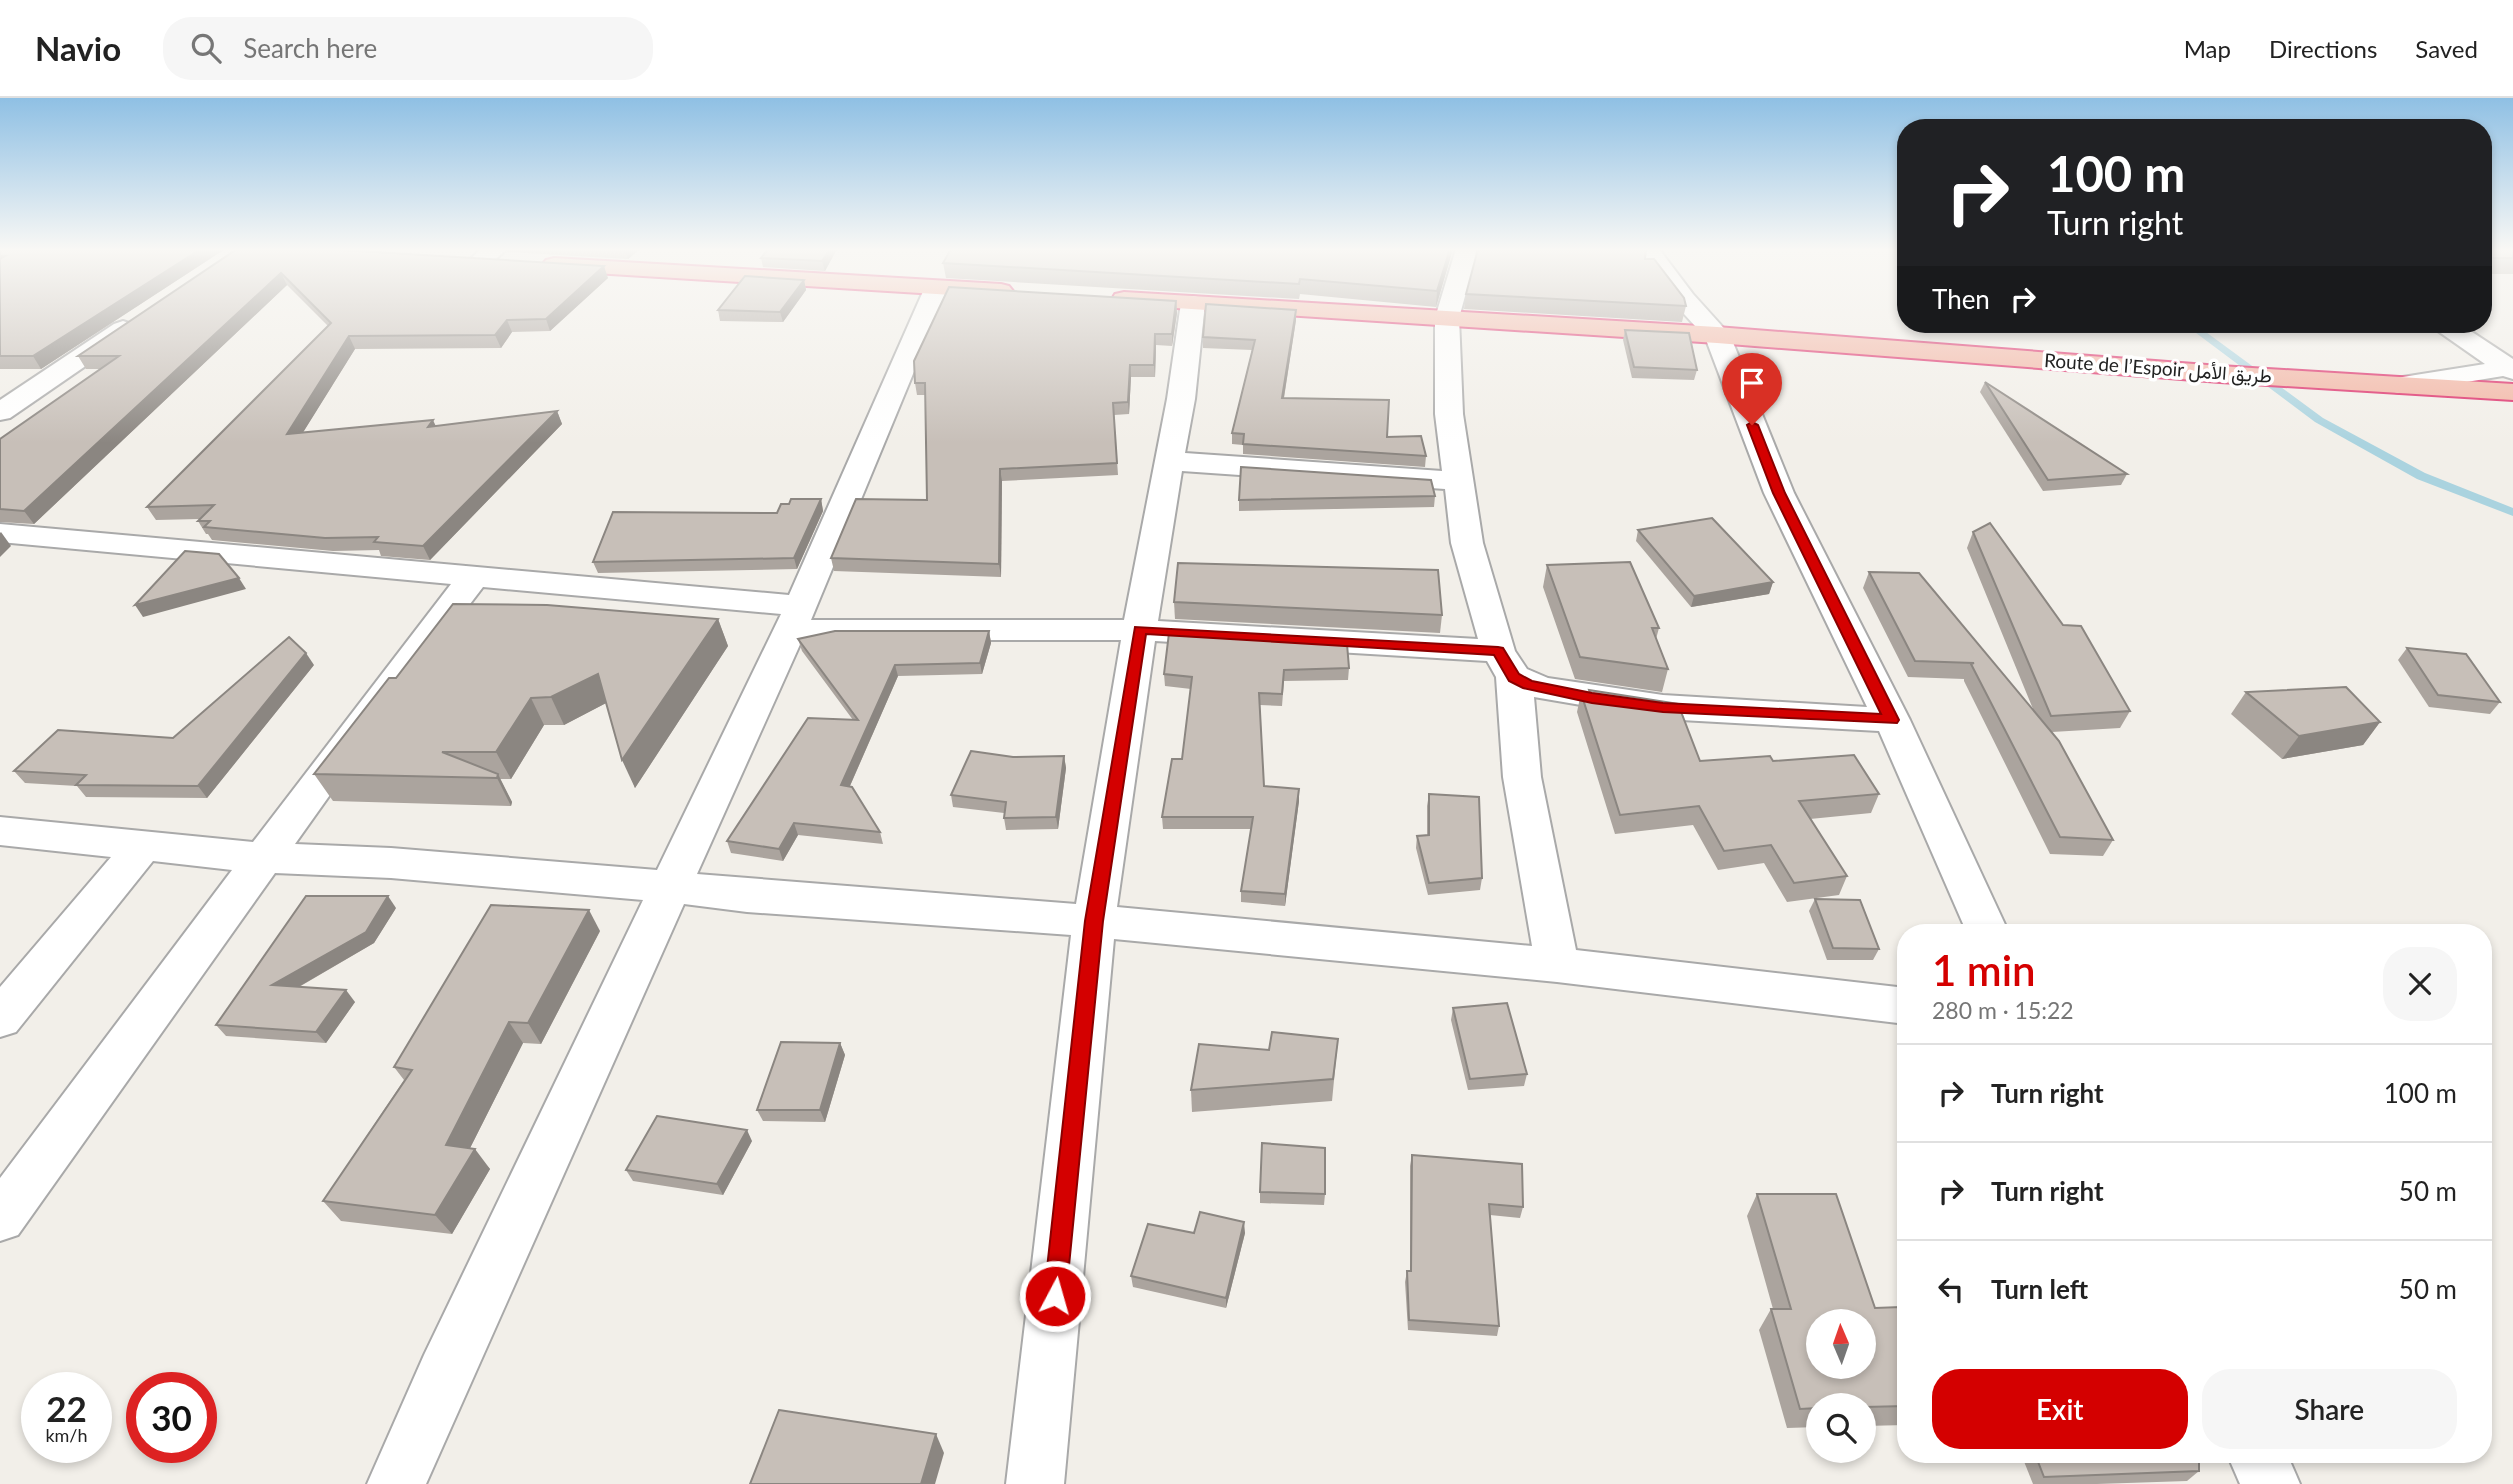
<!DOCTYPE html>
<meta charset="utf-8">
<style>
body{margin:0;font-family:Lato,Vazirmatn,sans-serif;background:#f6f6f6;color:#222;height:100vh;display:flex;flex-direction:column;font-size:26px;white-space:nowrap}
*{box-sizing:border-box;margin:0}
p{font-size:23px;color:#767676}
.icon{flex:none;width:38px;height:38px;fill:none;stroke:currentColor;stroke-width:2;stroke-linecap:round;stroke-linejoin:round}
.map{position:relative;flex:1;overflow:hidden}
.panel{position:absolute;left:1897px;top:826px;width:595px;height:539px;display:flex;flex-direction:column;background:#fff;border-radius:28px;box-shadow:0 4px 10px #0003}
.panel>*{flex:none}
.banner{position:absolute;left:1897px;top:21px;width:595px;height:214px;border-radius:28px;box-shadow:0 4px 10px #0003;background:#202124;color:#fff;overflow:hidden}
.needle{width:46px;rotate:358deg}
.controls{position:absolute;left:1806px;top:1211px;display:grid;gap:14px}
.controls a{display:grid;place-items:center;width:70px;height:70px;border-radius:50%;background:#fff;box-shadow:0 4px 10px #0003;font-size:35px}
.speed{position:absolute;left:21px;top:1274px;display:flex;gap:14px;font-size:35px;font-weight:700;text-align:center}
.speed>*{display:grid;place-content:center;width:91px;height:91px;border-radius:50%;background:#fff;box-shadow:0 4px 10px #0003;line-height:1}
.speed small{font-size:18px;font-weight:400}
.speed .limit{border:10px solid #d22;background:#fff;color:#111}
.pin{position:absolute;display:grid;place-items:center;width:60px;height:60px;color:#fff;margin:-72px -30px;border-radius:50% 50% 50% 0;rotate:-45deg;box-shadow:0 0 7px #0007}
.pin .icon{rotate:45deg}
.me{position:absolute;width:77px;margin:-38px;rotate:6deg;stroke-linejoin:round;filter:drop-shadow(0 0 5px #0008)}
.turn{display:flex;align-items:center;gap:24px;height:147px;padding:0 35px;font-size:32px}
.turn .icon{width:91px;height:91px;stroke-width:2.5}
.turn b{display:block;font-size:49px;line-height:60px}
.then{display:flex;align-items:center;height:66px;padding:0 35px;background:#0003;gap:14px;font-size:26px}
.round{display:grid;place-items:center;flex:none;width:74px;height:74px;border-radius:28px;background:#f6f6f6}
.summary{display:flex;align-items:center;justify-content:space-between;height:119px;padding:0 35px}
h1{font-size:42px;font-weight:600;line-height:52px;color:#d40000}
.button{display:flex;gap:14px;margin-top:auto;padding:14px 35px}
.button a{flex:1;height:80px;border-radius:28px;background:#d40000;color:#fff;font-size:28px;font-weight:600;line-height:80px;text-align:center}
.button a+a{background:#f6f6f6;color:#222}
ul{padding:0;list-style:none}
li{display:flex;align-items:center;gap:21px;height:98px;padding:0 35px;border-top:2px solid #e0e0e0}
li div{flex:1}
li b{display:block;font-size:26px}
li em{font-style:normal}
header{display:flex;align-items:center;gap:42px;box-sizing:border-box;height:98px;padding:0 35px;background:#fff;border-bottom:2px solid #e0e0e0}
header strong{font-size:33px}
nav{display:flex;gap:38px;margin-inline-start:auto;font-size:24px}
.search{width:490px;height:63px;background:#f6f6f6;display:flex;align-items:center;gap:18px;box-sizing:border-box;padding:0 24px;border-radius:28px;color:#767676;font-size:26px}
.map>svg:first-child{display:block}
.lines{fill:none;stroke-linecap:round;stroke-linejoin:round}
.stream{fill:#aad3df;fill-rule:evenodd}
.minor-casing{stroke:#a9a9a9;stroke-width:4}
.trunk-casing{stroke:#dc2a67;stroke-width:4}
.minor{fill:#fff;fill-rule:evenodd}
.trunk{fill:#f2b4a3;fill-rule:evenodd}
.wall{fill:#aba49e}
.shaded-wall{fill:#8b8681}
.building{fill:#c7bfb8;stroke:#8b8681;stroke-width:2;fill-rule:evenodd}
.route{fill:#d40000;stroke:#8a0000;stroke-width:2}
.labels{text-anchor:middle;stroke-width:7;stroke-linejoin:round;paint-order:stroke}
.far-street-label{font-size:19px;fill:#222;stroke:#fff}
</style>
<header>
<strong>Navio</strong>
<div class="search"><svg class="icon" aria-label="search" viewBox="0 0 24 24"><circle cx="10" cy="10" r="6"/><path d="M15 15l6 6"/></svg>Search here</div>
<nav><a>Map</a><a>Directions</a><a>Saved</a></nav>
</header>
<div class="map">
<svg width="2513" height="1386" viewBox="0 0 2513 1386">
<rect width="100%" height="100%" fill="#f2efe9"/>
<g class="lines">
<path class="stream" d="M2184,226H2195L2323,320L2425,375L2513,410V418L2417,381L2315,324Z"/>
<defs>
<g id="minor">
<path d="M481,151H507L488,168H472L468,163Z"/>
<path d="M1456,151H1478L1459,220L1463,316L1483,445L1515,553L1527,571L1548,580L1663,597L1867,609L1764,395L1705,239L1675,206L1636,151H1659L1693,196L1730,237L1794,395L1910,622L2009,835H1967L1879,633L1663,621L1534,599L1541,679L1576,852L1906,890V926L1557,884L1114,841L1064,1386H1006L1071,837L747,814L684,806L426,1386H367L424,1257L643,802L391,780L275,775L18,1137L0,1143V1080L232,772L153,763L16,934L0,939V889L111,759L0,747V719L253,744L451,486L0,444V426L789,497L925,189L929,184H945L949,189L811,522H1124L1167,301L1181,205L1184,200L1193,198L1202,200L1205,205L1195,301L1185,355L1442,373L1435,316V220ZM1182,373L1445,391L1451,445L1478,541L1158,523ZM483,489L781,516L657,772L391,750L295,746L408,587ZM802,542H1121L1076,806L697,776ZM1155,543L1487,563L1496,579L1503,679L1532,848L1117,809Z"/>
<path d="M123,223L132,226L136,231L132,236L10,320L0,322V302L114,226Z"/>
<path d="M2432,226H2460L2513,261V281L2503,278L2399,295L2390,293L2386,287L2390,281L2485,266L2435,231Z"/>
<path d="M2227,1356H2287L2300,1386H2240Z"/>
</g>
<g id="trunk">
<path d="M554,160L1001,186L1009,188L1013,193L1009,198L1001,200L546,172L542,167L546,162Z"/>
<path d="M1124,194L1717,229L2220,268L2513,286V302L2220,284L1717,245L1115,206L1112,201L1115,196Z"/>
</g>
</defs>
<use href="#minor" class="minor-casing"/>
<use href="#trunk" class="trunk-casing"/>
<use href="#minor" class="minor"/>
<use href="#trunk" class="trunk"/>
</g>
<g class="wall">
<path d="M0,151H225L41,271H0Z"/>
<path d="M237,151L608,180L550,233L512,234L501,250L355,251L303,334L436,328L557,313L562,326L430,462L381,458L379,452L333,453L212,442L208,436H206L198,423L199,421L156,422L147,409L328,228L287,187L34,426L0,424V341L101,271H86L78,258Z"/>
<path d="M506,151H640L628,161L507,154Z"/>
<path d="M768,151H837L825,173L763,169L761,160Z"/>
<path d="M1453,151L1436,209L1300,196L1299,201L946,180L943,165Z"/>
<rect x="2483" y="151" width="30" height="25"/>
<path d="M1645,161L1686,208L1682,224L1464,211L1466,196Z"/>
<path d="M804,182L806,192L783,224L720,223L718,212Z"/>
<path d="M1176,203L1177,215L1172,248L1156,247L1155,279H1131L1129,316L1114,317L1118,377L1002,383L1001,479L834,473L831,460L927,402L925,297H917L915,285Z"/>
<path d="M1296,222L1284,300L1387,339L1426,358L1425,369L1243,356V347L1232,346V335L1252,252L1203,250V239Z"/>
<path d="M1625,232L1697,272L1694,282L1632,280L1623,242Z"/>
<path d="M1985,284L2127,376L2121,387L2043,393L1980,294Z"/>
<path d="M1435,398L1434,409L1239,413V402Z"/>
<path d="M821,401L823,413L797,471L598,475L593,464L777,415L789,406Z"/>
<path d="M1638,432L1773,484L1769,496L1691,509L1636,443Z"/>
<path d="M1973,434L2063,527L2130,613L2120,630L2052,634L2113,742L2103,758L2050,756L1964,583V581L1908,579L1863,490L1869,474L2033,611L1967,450Z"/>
<path d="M1547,467L1659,530L1656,541L1668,571L1662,594L1575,581L1543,489Z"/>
<path d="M1174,504L1442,517L1440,535L1175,521Z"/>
<path d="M718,521L728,548L635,690L606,605L564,627H544L511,681H500L512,704L511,708L333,703L314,676L396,580Z"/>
<path d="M989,533L991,545L982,576L898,578L850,688L880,734L883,746L798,737L783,763L731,755L727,743L853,622L802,553L798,541Z"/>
<path d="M1169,535L1349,570L1348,582L1284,583L1282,608L1260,607L1264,688L1299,703L1285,808L1241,804V793L1251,731H1163L1162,719L1182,661L1191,591L1165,588L1164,576Z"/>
<path d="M2407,550L2500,604L2490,616L2429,609L2398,562Z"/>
<path d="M314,567L207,700L86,699L77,688L25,685L14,673L173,640Z"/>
<path d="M1589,592L1700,663H1773L1879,696L1871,715L1810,721L1847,778L1839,797L1787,804L1764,765L1718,772L1693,727L1615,736L1577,614L1581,595H1589Z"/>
<path d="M2246,594L2380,624L2363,647L2282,661L2231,616Z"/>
<path d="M1064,658L1066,670L1058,731L1006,732L1004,720V715L953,709L951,697L1013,659Z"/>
<path d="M1429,696L1482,780L1480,792L1428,797L1416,750L1417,738L1427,737V708Z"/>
<path d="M1815,801L1879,851L1873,862H1827L1809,813Z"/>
<path d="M396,810L374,845L299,889L355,904L326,945L226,938L216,927Z"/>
<path d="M600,833L541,946L523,945L470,1050L490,1071L452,1136L341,1123L323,1103L404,982L394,969Z"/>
<path d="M1453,910L1527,976L1524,988L1468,992L1451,922Z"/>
<path d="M1338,941L1332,1003L1192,1014L1191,992L1269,952Z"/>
<path d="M840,945L845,957L825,1024L763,1023L757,1012Z"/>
<path d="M752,1043L723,1097L633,1083L626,1072Z"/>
<path d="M1412,1057L1523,1109L1520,1120L1490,1117L1499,1228L1497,1238L1408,1232L1405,1184L1407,1173H1410V1068Z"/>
<path d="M1260,1094L1325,1096L1324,1107L1260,1105Z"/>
<path d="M1757,1096L1875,1210L1906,1223V1327L1864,1328V1307H1818V1329L1787,1330L1759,1232L1771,1211H1773L1747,1118Z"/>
<path d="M1194,1135H1245L1226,1210L1133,1189L1131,1178Z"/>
<path d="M2021,1356H2199V1373L2187,1383L2097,1386H2033Z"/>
</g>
<g class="shaded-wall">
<path d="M201,151H225L41,271L33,258Z"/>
<path d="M625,151H640L628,161Z"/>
<path d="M830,151H837L825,173L822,163Z"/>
<path d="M1450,151H1453L1436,209L1437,193Z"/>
<path d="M604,168L608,180L550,233L546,221Z"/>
<path d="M281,175L287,187L34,426L24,413Z"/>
<path d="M804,182L806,192L783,224L780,214Z"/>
<path d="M1176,203L1177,215L1172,248V236Z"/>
<path d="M1296,212V222L1282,311V300Z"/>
<path d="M507,222L512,234L501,250L495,237Z"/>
<path d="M1155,236L1156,247L1155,279L1154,267Z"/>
<path d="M349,238L355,251L294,349L287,336Z"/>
<path d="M1130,267L1131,279L1129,316L1128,304Z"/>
<path d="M557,313L562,326L430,462L423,448Z"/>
<path d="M433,322L439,335L428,329Z"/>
<path d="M1000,371L1002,383L1001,479L999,466Z"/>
<path d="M821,401L823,413L797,471L794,460Z"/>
<path d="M1,434L11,448L0,459V435Z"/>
<path d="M239,480L246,491L143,519L135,507Z"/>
<path d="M1773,484L1769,496L1691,509L1694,498Z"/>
<path d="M718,521L728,548L635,690L622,662Z"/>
<path d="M989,533L991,545L982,576L980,565Z"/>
<path d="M306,555L314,567L207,700L198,688Z"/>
<path d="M895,567L898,578L845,699L841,687Z"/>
<path d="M598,576L610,603L564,627L551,599Z"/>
<path d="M531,600L544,627L511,681L496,654Z"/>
<path d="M2380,624L2363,647L2282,661L2299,638Z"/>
<path d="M1064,658L1066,670L1058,731L1056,719Z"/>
<path d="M498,676L512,704L511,708L497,680Z"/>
<path d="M1299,691V703L1285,808V796Z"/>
<path d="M794,725L798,737L783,763L779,751Z"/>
<path d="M388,798L396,810L374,845L281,899L272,887Z"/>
<path d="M589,812L600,833L541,946L528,925Z"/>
<path d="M346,892L355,904L326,945L316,934Z"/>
<path d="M509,924L523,945L461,1068L446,1047Z"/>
<path d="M840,945L845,957L825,1024L820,1012Z"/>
<path d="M747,1032L752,1043L723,1097L717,1086Z"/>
<path d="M475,1051L490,1071L452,1136L435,1117Z"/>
<path d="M1244,1124L1245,1135L1226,1210V1200Z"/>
<path d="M936,1336L944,1355L935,1386H921Z"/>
</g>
<g class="building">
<path d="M0,151H201L33,258H0V161L5,158H0Z"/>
<path d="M237,151H325L604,168L546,221L507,222L495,237L349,238L287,336L433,322L428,329L557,313L423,448L374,444L378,439L325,440L204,429L210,423H198L214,407L147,409L331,225L281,175L24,413L0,411V341L119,258H78Z"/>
<path d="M768,151H830L822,163L761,160Z"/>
<path d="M951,151H1450L1437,193L1300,181L1299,186L943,165Z"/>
<path d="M1478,151H1646L1645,161H1654L1684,200L1686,208L1466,196Z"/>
<rect x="2483" y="151" width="30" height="9"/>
<path d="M745,178L804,182L780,214L718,212Z"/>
<path d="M949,189L1176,203L1172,236H1155L1154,267H1130L1128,304L1113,305L1117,365L1000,371L999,466L831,460L856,401L927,402L925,285H915L914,263Z"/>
<path d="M1206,206L1296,212L1282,300L1389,302L1387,339L1421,338L1426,358L1243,346L1244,336L1232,335L1255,242L1203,239Z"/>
<path d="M1625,232L1689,235L1697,272L1634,269Z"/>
<path d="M1985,284L2127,376L2048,382Z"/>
<path d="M1241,369L1431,382L1435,398L1239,402Z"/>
<path d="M791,401H821L794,460L593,464L613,414L777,415L781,406H789Z"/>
<path d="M1712,420L1773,484L1694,498L1638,432Z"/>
<path d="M1990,425L2063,527L2081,528L2130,613L2051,618L1973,434Z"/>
<path d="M185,453L219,456L239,480L135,507Z"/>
<path d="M1630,464L1659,530H1652L1668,571L1580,559L1547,467Z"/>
<path d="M1178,465L1438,472L1442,517L1174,504Z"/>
<path d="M1869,474L1919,475L2059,643L2113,742L2060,739L1971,566L1974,565L1915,563Z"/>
<path d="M453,506L547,507L718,521L622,662L598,576L551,599L531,600L496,654H442L498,676L497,680L314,676L389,580H396Z"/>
<path d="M835,533H989L980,565L895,567L841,687L852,689L880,734L794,725L779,751L727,743L808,620L858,622L798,541Z"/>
<path d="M1169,535L1347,546L1349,570L1284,572L1282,596L1259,595L1264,688L1299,691L1285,796L1241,793L1253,719H1162L1172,661H1182L1192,579L1164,576Z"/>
<path d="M289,539L306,555L198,688L76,687L86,677L14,673L58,632L173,640Z"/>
<path d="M2407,550L2466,556L2500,604L2438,597Z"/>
<path d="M2346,589L2380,624L2299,638L2246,594Z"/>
<path d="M1589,592L1678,606L1700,663L1770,658L1773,663L1854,657L1879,696L1799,703L1847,778L1794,785L1771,747L1724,753L1699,708L1620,717L1581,595H1590Z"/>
<path d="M971,653L1013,659L1064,658L1056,719L1004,720L1006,704L951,697Z"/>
<path d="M1429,696L1479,699L1482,780L1429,785L1417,738L1429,737Z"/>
<path d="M306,798H388L366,834L272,887L346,892L316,934L216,927Z"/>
<path d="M1815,801L1860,802L1879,851L1833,850Z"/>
<path d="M491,807L589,812L528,925L509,924L446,1047L475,1051L435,1117L323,1103L412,972L394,969Z"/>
<path d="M1507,905L1527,976L1470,981L1453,910Z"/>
<path d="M1272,934L1338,941L1333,981L1191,992L1199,946L1269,952Z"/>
<path d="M781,944L840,945L820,1012H757Z"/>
<path d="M657,1018L747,1032L717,1086L626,1072Z"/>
<path d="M1262,1045L1325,1050V1096L1260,1094Z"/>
<path d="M1412,1057L1522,1066L1523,1109L1489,1106L1499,1228L1409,1222L1407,1173H1411Z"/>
<path d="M1757,1096H1836L1875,1210L1901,1209L1906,1223V1308L1864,1309V1307H1818V1310L1800,1311L1771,1211H1791ZM1818,1223H1864V1269H1818Z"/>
<path d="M1200,1114L1244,1124L1226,1200L1131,1178L1148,1126L1194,1135Z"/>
<path d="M779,1312L936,1336L921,1386H750Z"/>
<path d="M2035,1356H2199V1373L2044,1379Z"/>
</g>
<linearGradient id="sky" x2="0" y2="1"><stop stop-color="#8fc0e4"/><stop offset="0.44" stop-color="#f9f8f5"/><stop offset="1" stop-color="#f9f8f5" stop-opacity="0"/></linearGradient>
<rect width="2513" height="345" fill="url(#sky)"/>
<path class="route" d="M1752,324L1758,327L1785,395L1899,622L1897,625L1663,614L1592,605L1523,590L1509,583L1494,557L1146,536L1103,823L1066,1198L1063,1206L1055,1209L1047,1206L1044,1198L1085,823L1135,529L1498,549L1503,550L1519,576L1532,583L1592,595L1663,605L1881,616L1773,395L1747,327Z"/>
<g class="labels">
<g class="far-street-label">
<text transform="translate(2158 270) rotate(4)" y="7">Route de l’Espoir طريق الأمل</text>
</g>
</g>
</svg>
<div class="controls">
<a><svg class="needle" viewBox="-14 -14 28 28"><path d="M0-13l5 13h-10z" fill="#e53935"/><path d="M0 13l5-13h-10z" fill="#767676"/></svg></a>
<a><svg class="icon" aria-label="search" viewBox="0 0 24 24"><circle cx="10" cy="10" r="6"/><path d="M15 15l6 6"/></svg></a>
</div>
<div class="speed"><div>22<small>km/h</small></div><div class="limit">30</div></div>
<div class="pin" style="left:1752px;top:327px;background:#d93025"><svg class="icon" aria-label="arrive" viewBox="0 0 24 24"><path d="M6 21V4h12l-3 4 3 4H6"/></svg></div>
<svg class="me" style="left:1055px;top:1198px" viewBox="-20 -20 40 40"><circle r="17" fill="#d40000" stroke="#fff" stroke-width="3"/><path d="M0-11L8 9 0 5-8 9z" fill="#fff"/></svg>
<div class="banner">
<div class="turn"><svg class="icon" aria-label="right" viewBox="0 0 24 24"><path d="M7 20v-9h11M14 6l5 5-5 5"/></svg><div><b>100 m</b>Turn right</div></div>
<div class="then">Then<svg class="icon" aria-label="right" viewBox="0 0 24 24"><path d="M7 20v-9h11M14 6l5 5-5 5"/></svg></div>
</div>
<section class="panel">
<div class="summary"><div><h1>1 min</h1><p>280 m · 15:22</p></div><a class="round"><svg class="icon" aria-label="close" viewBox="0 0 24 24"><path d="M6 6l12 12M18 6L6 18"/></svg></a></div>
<ul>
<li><svg class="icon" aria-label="right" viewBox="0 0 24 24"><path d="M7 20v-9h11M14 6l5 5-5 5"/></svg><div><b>Turn right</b></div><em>100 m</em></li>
<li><svg class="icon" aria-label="right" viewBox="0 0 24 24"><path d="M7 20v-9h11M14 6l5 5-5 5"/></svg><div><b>Turn right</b></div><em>50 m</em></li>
<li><svg class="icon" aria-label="left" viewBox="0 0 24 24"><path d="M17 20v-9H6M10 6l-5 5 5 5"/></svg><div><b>Turn left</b></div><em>50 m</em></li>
</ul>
<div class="button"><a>Exit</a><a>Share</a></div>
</section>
</div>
